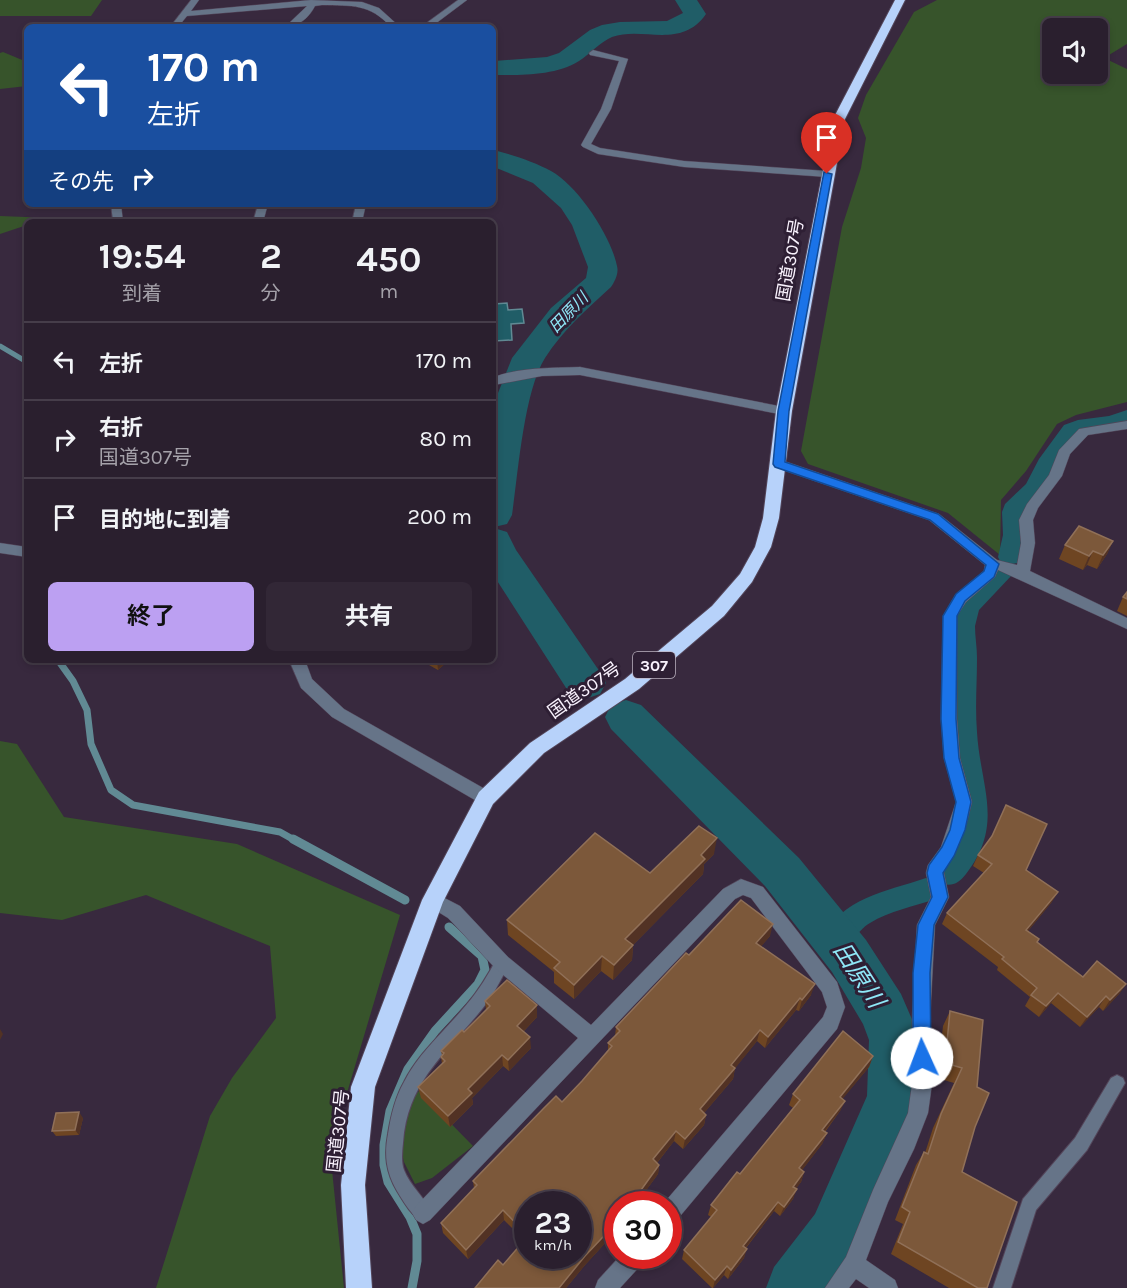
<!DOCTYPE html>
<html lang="ja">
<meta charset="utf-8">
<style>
body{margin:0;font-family:Karla,"Noto Sans JP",sans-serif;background:#322736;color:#f1f3f6;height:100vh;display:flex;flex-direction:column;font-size:22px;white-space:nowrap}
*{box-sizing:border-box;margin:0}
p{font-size:20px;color:#a5a2aa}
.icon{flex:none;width:33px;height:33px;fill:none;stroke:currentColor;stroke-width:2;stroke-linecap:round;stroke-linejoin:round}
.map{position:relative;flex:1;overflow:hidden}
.panel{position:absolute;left:24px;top:219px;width:472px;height:444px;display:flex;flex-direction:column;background:#2a1f2e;border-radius:9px;box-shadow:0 3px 9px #0003,0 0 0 2px #463d4a}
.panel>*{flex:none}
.banner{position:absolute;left:24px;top:24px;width:472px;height:183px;border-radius:9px;box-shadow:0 3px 9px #0003,0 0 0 2px #463d4a;background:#1a4fa0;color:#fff;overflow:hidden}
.tools{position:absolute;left:1042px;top:18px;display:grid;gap:12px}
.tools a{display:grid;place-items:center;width:66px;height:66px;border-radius:9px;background:#2a1f2e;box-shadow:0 3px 9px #0003,0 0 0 2px #463d4a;font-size:30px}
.speed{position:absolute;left:514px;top:1191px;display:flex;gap:12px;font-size:30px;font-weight:700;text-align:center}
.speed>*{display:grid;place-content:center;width:78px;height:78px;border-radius:50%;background:#2a1f2e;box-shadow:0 3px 9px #0003,0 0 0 2px #463d4a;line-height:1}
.speed small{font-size:15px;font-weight:400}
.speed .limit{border:9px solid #d22;background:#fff;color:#111}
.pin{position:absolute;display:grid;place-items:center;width:51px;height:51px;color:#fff;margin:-62px -26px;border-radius:50% 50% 50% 0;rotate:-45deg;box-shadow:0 0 6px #0007}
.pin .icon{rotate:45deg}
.me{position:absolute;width:66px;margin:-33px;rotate:358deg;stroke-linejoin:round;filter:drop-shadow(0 0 4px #0008)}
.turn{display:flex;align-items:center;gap:21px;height:126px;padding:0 24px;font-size:27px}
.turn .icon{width:78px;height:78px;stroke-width:2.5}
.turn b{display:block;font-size:42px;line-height:51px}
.then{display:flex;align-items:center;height:57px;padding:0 24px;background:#0003;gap:12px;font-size:22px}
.eta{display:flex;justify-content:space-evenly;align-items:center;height:102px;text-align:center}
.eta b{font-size:36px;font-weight:700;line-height:42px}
.cta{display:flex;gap:12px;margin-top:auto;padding:12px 24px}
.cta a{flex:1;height:69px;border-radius:9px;background:#bca0f2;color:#111;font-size:24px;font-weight:700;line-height:69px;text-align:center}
.cta a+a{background:#322736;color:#f1f3f6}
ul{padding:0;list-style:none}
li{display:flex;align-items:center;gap:18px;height:78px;padding:0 24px;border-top:2px solid #463d4a}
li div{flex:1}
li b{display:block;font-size:22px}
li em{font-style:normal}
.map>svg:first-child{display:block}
.green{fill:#37542b;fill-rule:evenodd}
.water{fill:#205d67;stroke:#618a94;stroke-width:1.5}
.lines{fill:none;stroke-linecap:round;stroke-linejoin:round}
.stream-far2{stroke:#618a94;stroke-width:5}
.stream-far1{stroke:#618a94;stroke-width:7}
.stream{stroke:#618a94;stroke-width:9}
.canal{fill:#205d67;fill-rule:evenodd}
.river{fill:#205d67;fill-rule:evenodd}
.lane-casing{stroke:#534559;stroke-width:2}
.street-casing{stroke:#534559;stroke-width:1}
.highway-casing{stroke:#534559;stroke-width:2}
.lane{fill:#667488;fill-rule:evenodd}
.street{fill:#667488;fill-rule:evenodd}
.highway{fill:#b7d2fa;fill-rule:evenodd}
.wall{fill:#6e4522}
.shaded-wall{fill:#523224}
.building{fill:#7c583a;stroke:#907058;stroke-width:1.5;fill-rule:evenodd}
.route{fill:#1a73e8;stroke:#114b97;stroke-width:1.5}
.labels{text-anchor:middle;stroke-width:6;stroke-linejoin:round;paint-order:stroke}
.far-water-label{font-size:16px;font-style:italic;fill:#8fe7f7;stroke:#2e1f34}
.shield{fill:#2e1f34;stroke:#bcb3c1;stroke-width:1.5}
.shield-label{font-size:16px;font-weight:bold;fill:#f9f2fd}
.street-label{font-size:18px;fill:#f9f2fd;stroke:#2e1f34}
.near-water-label{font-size:24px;font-style:italic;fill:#8fe7f7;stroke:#2e1f34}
</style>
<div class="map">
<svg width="1127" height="1288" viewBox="0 0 1127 1288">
<rect width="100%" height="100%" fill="#38293e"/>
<g class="green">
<path d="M0,0H102L91,16H0Z"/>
<path d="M937,0H1127V44L1104,58L1127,69V402L1076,415L1057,424L1026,471L1001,500L1000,555L948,513L808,464L801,451L842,227L861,168L866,138L858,118L866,95L914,12ZM1053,28H1098V74H1053Z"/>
<path d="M3,52L27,62V86L0,89V53Z"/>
<path d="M0,216L51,218L38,222H27V225L0,234Z"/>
<path d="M0,741L17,744L64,817L237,844L400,915L330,1150L344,1288H156L210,1116L232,1078L276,1018L270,946L146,895L62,920L0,913Z"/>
<path d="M419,1091L473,1146L432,1178L415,1184L404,1162L400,1146L405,1105Z"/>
</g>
<path class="water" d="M507,303L508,310L522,309L524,323L511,324L512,340L494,341V304Z"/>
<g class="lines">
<path class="stream-far2" d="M0,346L27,362"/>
<g class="stream-far1">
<path d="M26,540L27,503"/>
<path d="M27,561V577"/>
<path d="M58,660L73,681L87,710L91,744L111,790L133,805L280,832L296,841"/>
</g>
<g class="stream">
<path d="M293,839L405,900"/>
<path d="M412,1288L417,1261V1234L410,1217L388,1182L384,1165V1145L390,1111L408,1069L435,1031L478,984L485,970L482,956L449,927"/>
</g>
<g class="canal">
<path d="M1127,410V423L1078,435L1059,461L1043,493L1026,508L1025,535L1017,563L1009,565L1001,563L998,557L1003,535L1002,512L1005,504L1026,484L1039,459L1064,425L1078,420L1109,416Z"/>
<path d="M1001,567L1009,569L1012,575L979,610L975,626C975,637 977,647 977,658C977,683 975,707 977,732C980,786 1005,824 966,874C958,884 952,887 939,883L935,874L958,840L962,812L951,734L952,621C957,601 982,573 1001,567Z"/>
<path d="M926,878L936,881L940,890L936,899C915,906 889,911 870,923C856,931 852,947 836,953L826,949L821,940C842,897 885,892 926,878Z"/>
</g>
<g class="river">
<path d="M675,0H697L706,14C681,50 643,26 612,37C600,42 590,54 579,61C555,76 521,75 494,75V61L547,57L559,53L590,30L602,25L620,22L667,21L683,13Z"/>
<path d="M494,150C513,155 535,162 551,171C578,186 611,236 617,266C619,273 615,281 611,287C587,309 563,330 545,358C524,391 518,474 512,515L507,524L494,527V414L496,398L512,358L551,308L586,278L588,267L572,225L561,208L533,183L494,167Z"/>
<path d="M494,528L507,532L516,550L600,672L606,683L600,694L585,699L570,694L494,576Z"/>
<path d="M626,700L641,705L799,858L866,940L901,994L921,1040V1097L855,1254L831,1288H766L774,1267L815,1214L867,1096L869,1040L863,1024L832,972L765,886L611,729L605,717L611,705Z"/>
</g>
<defs>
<g id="lane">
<path d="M502,956L507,958L509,963C501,981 491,999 478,1014C443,1056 407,1084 403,1143C402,1152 401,1162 404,1170C410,1186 425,1197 431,1213L429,1219L423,1221C412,1217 403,1201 397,1191C386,1172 384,1155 388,1134C391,1115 395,1098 404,1082C419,1052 446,1030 467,1004C479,990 488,975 497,958Z"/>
<path d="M1117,1075L1123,1078L1125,1083L1087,1150L1036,1210L1011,1288H993L1023,1199L1075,1138L1111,1078Z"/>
</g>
<g id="street">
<path d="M191,0H199L191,11L311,0L362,2L379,8L400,27H391C369,3 352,6 322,5L315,6C309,18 298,27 285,27L307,6L187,16L178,27H170Z"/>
<path d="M458,0H467L431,27H421Z"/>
<path d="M593,50L628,59L611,109L591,144L600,148L684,161L827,171L832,174L827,177L684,167L598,154L583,147L581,145L601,109L619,61L590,55L589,53Z"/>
<path d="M111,204H121L123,222H113Z"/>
<path d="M258,204H268L263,222H253Z"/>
<path d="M356,204H366L362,222H352Z"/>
<path d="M580,367L784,407L790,411L784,415L580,375L542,376L494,385V377C521,367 552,368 580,367Z"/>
<path d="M1127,421V429L1088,435L1070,454L1062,476L1038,508L1033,520L1035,543L1030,571L1127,618V629L998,570L995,577L966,602L957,616V719L960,758L972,802L965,830L954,856L945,868L944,873L949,897L935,925L930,1020L933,1077L928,1113L914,1149L888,1202L866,1260L895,1280L898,1288H869L856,1279L849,1288H825L846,1257L873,1190L908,1113L913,1077L912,1020L917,925L931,897L926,873L928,865L941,847L956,802L944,758L941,719L943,616L956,594L984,571L985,565L929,520L774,467L772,464L779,460L784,461L939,514L997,560L1017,565L1021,543L1019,520L1027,504L1049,475L1059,450L1079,429Z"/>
<path d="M0,543L27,547V557L0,553Z"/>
<path d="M289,660H305L312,679L344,709L492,793L494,798L492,803L486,805L480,803L332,717L301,688Z"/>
<path d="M741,879L763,887L837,982L845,1007L837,1029L676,1221L669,1225V1204H663L823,1017L827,1007L822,992L751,898L743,895L735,899L430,1220L423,1224L416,1220L412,1213L416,1206L578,1038L496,969L448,918L427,905L424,900L427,895L433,892L460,906L508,957L591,1025L723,889Z"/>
<path d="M620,1256H645L642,1264L620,1288H595L598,1280Z"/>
</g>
<path id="highway" d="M895,0H905L845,119L792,411L779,518L771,547L752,582L724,616L639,689L544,753L493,804L443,902L375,1087L365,1185L372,1288H346L341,1185L351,1087L422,900L479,792L530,743L625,679L712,606L740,574L755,547L763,518L776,411L833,119Z"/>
</defs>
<use href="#lane" class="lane-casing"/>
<use href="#street" class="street-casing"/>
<use href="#highway" class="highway-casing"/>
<use href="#lane" class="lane"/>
<use href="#street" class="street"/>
<use href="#highway" class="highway"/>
</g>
<g class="wall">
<path d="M1113,541L1107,554L1097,569L1087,565L1083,570L1059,559L1065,545Z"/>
<path d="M1127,592V616L1117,611L1123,597Z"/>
<path d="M420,660H449L438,670Z"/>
<path d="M714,854L704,864L703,874L633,945L632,960L613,980L601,971L574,999L554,983V972L508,935L507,920L650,873Z"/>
<path d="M978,855L1026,870L1058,892L1051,903L1028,931L1039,939L1037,942L1083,977L1126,984L1119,994L1103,1011L1099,1007L1080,1027L1051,1003L1039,1017L1025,1006L1030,997L997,970L998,967L942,924L947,913L984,873L973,866Z"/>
<path d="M770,936L761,946L811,995L799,1011L796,1010L765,1048L757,1041L735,1068L733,1079L704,1113L706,1115L704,1125L683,1149L674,1141L657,1163L659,1165L658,1174L636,1204H618V1229L585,1265L566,1288H475L503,1265L524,1240L504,1220L468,1259L443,1233L441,1223L474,1188L473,1181L562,1102L582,1081L608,1051V1043L615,1036L616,1027L689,955Z"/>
<path d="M485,1001L537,1005V1017L524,1031L531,1048L509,1071L503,1066L472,1098L473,1104L450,1127L421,1098L418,1087L442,1064L441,1057L442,1055L441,1051L464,1032L486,1010Z"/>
<path d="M950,1011L977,1087L975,1127L962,1172L987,1288H949L891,1254L903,1224L895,1220L916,1165L924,1152L925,1153L933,1128L954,1083L937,1078L943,1026Z"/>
<path d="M873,1056L869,1067L842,1099L845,1101L840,1111L825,1132L827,1133L822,1144L802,1170L804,1172L801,1182L796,1188L793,1199L780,1216L774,1211L746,1248L744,1258L728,1279L724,1275L713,1288H712L682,1259L684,1250L711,1217L708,1215L711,1205L740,1174L793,1108L789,1105L793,1094Z"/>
<path d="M83,1118L79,1135L56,1136L52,1131Z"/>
</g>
<g class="shaded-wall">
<path d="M1113,541L1107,554L1097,569L1103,555Z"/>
<path d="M1093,551L1087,565L1083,570L1089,556Z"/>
<path d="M437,660H449L438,670Z"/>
<path d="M717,838L714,854L704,864L703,874L633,945L632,960L613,980L614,965L625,939L701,855Z"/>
<path d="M1058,892L1051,903L1020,941L1026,930Z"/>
<path d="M773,924L770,936L754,955L756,943Z"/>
<path d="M602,956L601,971L574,999V985Z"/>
<path d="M815,984L811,995L799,1011L802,1000Z"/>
<path d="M1126,984L1119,994L1103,1011L1110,1000Z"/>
<path d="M1058,993L1051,1003L1039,1017L1046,1006Z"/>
<path d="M1106,996L1099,1007L1080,1027L1087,1017Z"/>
<path d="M800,998L796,1010L765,1048L768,1037Z"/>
<path d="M537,1005V1017L518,1037L517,1026Z"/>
<path d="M0,1029L3,1034L0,1040Z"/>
<path d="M760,1030L757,1041L729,1076L731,1065Z"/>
<path d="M530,1037L531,1048L509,1071L508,1060Z"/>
<path d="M502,1055L503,1066L472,1098L473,1104L450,1127L448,1116L468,1089Z"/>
<path d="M873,1056L869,1067L835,1108L840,1097Z"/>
<path d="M735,1068L733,1079L698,1120L700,1109Z"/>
<path d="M845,1101L840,1111L818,1140L822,1130Z"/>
<path d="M79,1112L83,1118L79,1135L75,1130Z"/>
<path d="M706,1115L704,1125L683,1149L685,1139Z"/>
<path d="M676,1131L674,1141L652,1169L653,1159Z"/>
<path d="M827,1133L822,1144L796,1178L799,1168Z"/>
<path d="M659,1165L658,1174L636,1204H631Z"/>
<path d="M804,1172L801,1182L790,1197L793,1187Z"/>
<path d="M797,1189L793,1199L780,1216L784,1207Z"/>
<path d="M778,1202L774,1211L740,1255L743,1246Z"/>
<path d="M503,1210L504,1220L468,1259L466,1250Z"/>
<path d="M618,1221V1229L585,1265L566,1288H559L585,1256Z"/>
<path d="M747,1249L744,1258L728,1279L731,1270Z"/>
<path d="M727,1266L724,1275L713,1288L715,1280Z"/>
</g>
<g class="building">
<path d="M1079,526L1113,541L1103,555L1093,551L1089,556L1065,545Z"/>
<path d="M1127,592V599L1123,597Z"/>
<path d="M1006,805L1047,824L1026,870L1058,892L1026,930L1039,939L1037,942L1083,977L1097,961L1126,984L1110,1000L1106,996L1087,1017L1058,993L1046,1006L1031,995L1037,988L1002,959L1004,957L947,913L992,864L978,855L992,836Z"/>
<path d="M699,826L717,838L701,855L705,859L625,939L633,945L614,965L602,956L574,985L554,968L560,962L507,920L595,833L650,873Z"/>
<path d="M741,900L773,924L756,943L815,984L802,1000L800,998L768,1037L760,1030L731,1065L735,1068L700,1109L706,1115L685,1139L676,1131L653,1159L659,1165L631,1204H618V1221L585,1256L559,1288H475L498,1260L503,1265L528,1236L503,1210L466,1250L441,1223L477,1185L473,1181L543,1109L556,1096L562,1102L582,1081L612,1046L608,1043L620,1031L616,1027L686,953L689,955ZM528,1204H579V1256H528Z"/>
<path d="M507,980L537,1005L517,1026L530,1037L508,1060L502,1055L468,1089L472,1093L448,1116L418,1087L445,1061L441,1057L444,1053L441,1051L462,1030L464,1032L490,1006L485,1001Z"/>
<path d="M950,1011L983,1020L977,1087L989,1093L975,1127L962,1172L1017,1202L987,1288H978L898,1242L910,1212L902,1207L924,1152L928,1154L941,1114L962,1068L945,1063Z"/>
<path d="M843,1031L873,1056L840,1097L845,1101L822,1130L827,1133L799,1168L804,1172L793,1187L797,1189L784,1207L778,1202L743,1246L747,1249L731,1270L727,1266L715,1280L684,1250L717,1210L711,1205L737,1172L740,1174L800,1100L793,1094Z"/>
<path d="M79,1112L75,1130L52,1131L56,1113Z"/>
</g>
<path class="route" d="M824,172L832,174L789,411L785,462L938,514L999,564L994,577L965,601L957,616L956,719L959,758L971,802L965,830L954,856L943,873L948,897L934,925L930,973L931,1058L928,1064L922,1066L916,1064L913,1058V973L918,925L932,897L927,873L929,865L942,847L950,830L956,802L944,758L941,719L943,616L956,594L984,571L986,565L930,520L775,467L773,464L778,411Z"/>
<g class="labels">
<g class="far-water-label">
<text transform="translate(568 312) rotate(-46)" y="6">田原川</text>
</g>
<rect class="shield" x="633" y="652" width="42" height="26" rx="4.5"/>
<g class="shield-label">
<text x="654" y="671">307</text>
</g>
<g class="street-label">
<text transform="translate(790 260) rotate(-80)" y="6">国道307号</text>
<text transform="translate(584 690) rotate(-35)" y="6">国道307号</text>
<text transform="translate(338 1131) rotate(-84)" y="6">国道307号</text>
</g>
<g class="near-water-label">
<text transform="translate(859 975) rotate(57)" y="8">田原川</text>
</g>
</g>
</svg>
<div class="tools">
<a><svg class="icon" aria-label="sound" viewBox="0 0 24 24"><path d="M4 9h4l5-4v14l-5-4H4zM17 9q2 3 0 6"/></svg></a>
</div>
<div class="speed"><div>23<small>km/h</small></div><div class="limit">30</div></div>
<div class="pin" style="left:827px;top:174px;background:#d93025"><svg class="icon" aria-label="arrive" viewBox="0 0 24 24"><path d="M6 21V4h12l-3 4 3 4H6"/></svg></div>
<svg class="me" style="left:922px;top:1058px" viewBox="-20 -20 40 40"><circle r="19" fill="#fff"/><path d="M0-13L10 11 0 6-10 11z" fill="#1a73e8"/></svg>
<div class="banner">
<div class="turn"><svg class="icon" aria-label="left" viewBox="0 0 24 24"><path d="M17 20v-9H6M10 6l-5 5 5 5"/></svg><div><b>170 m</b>左折</div></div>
<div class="then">その先<svg class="icon" aria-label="right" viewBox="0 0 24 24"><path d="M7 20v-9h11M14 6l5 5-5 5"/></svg></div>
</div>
<section class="panel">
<div class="eta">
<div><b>19:54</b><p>到着</p></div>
<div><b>2</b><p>分</p></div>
<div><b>450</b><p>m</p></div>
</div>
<ul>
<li><svg class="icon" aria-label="left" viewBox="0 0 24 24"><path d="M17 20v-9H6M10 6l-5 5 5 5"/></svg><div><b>左折</b></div><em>170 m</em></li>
<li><svg class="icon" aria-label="right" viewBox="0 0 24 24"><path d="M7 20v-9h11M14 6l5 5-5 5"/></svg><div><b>右折</b><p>国道307号</p></div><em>80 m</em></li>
<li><svg class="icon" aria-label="arrive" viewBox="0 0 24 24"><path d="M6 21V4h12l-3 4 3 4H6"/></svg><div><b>目的地に到着</b></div><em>200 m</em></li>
</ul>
<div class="cta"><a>終了</a><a>共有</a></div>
</section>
</div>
